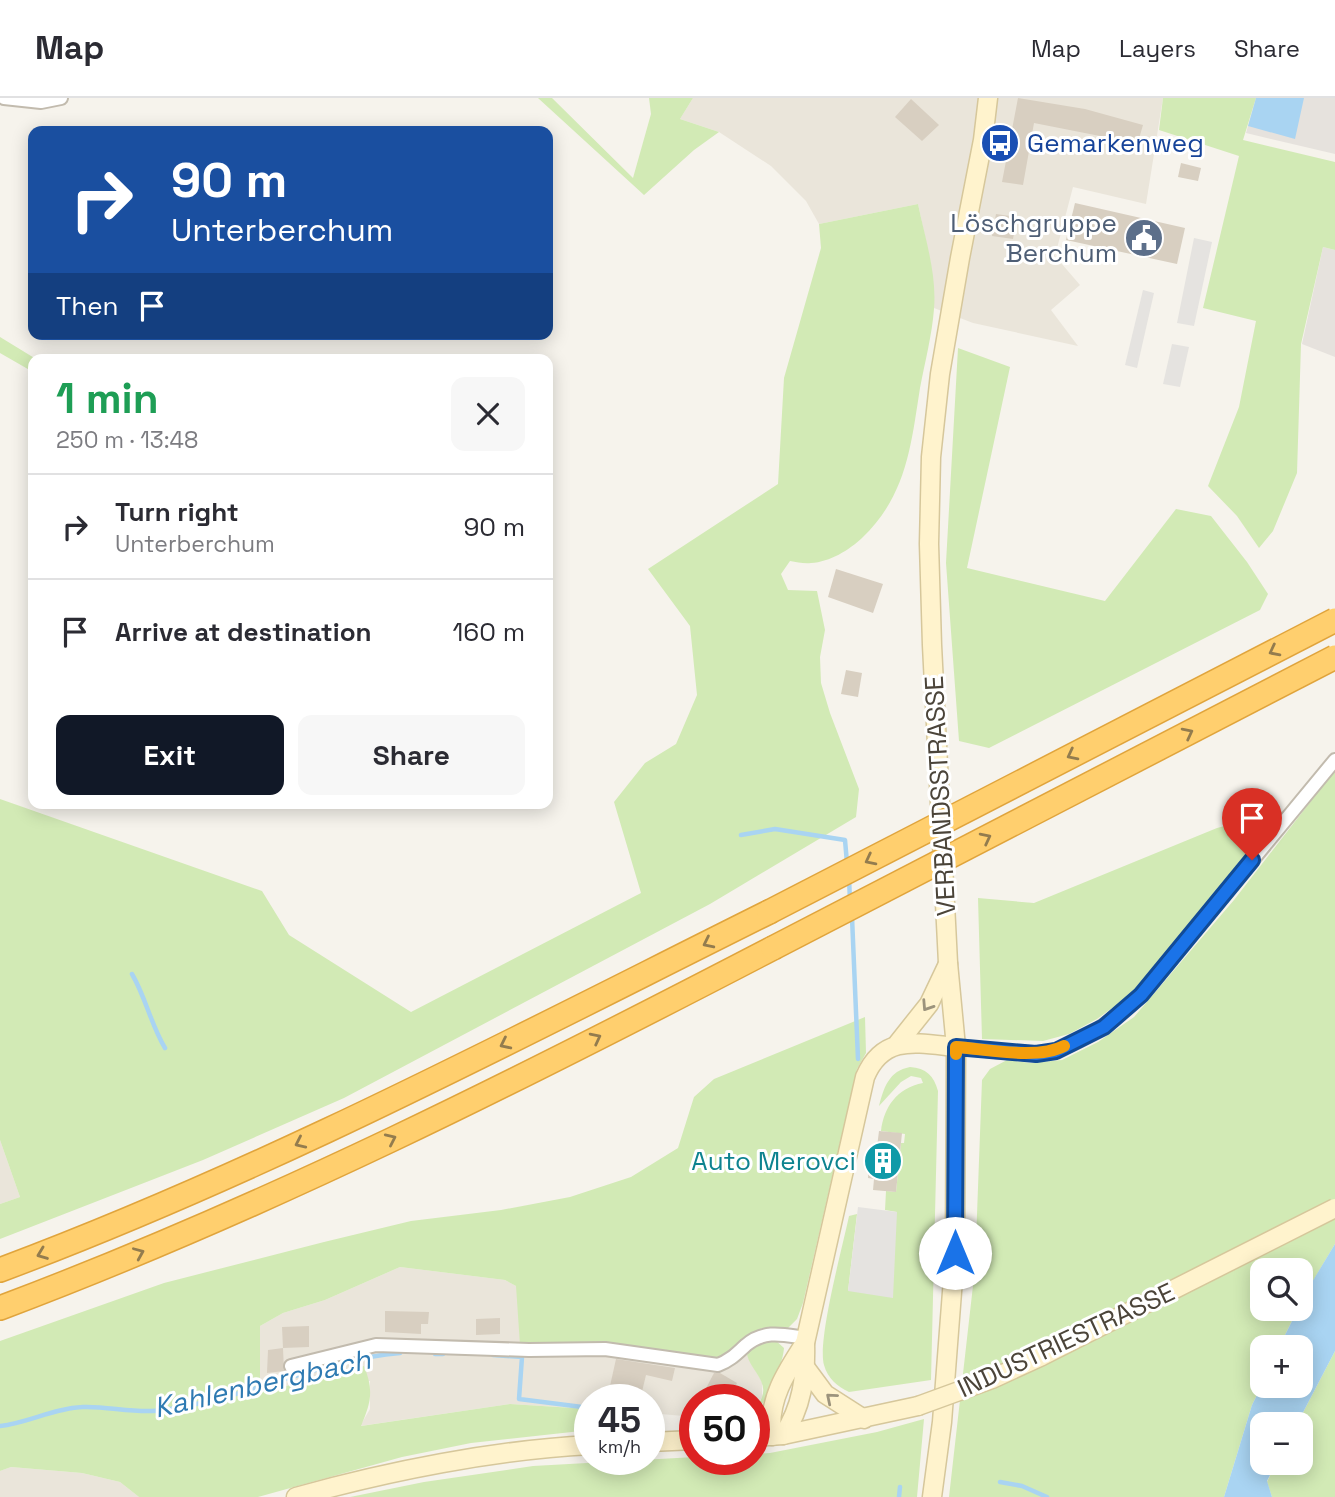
<!DOCTYPE html>
<meta charset="utf-8">
<style>
body{margin:0;font-family:"Space Grotesk",sans-serif;background:#f7f7f7;color:#2b2b33;height:100vh;display:flex;flex-direction:column;font-size:26px;white-space:nowrap}
*{box-sizing:border-box;margin:0}
p{font-size:23px;color:#7c7c81}
.icon{flex:none;width:38px;height:38px;fill:none;stroke:currentColor;stroke-width:2;stroke-linecap:round;stroke-linejoin:round}
.map{position:relative;flex:1;overflow:hidden}
.details{position:absolute;left:28px;top:256px;width:525px;height:455px;display:flex;flex-direction:column;background:#fff;border-radius:14px;box-shadow:0 4px 18px #0003}
.details>*{flex:none}
.banner{position:absolute;left:28px;top:28px;width:525px;height:214px;border-radius:14px;box-shadow:0 4px 18px #0003;background:#1a4fa0;color:#fff;overflow:hidden}
.fabs{position:absolute;left:1250px;top:1160px;display:grid;gap:14px}
.fabs a{display:grid;place-items:center;width:63px;height:63px;border-radius:14px;background:#fff;box-shadow:0 4px 18px #0003;font-size:35px}
.speed{position:absolute;left:574px;top:1286px;display:flex;gap:14px;font-size:35px;font-weight:700;text-align:center}
.speed>*{display:grid;place-content:center;width:91px;height:91px;border-radius:50%;background:#fff;box-shadow:0 4px 18px #0003;line-height:1}
.speed small{font-size:18px;font-weight:400}
.speed .limit{border:10px solid #d22;background:#fff;color:#111}
.pin{position:absolute;display:grid;place-items:center;width:60px;height:60px;color:#fff;margin:-72px -30px;border-radius:50% 50% 50% 0;rotate:-45deg;box-shadow:0 0 7px #0007}
.pin .icon{rotate:45deg}
.me{position:absolute;width:77px;margin:-38px;rotate:0deg;stroke-linejoin:round;filter:drop-shadow(0 0 5px #0008)}
.turn{display:flex;align-items:center;gap:24px;height:147px;padding:0 28px;font-size:32px}
.turn .icon{width:91px;height:91px;stroke-width:2.5}
.turn b{display:block;font-size:49px;line-height:60px}
.then{display:flex;align-items:center;height:66px;padding:0 28px;background:#0003;gap:14px;font-size:26px}
.round{display:grid;place-items:center;flex:none;width:74px;height:74px;border-radius:14px;background:#f7f7f7}
.overview{display:flex;align-items:center;justify-content:space-between;height:119px;padding:0 28px}
h1{font-size:42px;font-weight:700;line-height:52px;color:#1e9e55}
.cta{display:flex;gap:14px;margin-top:auto;padding:14px 28px}
.cta a{flex:1;height:80px;border-radius:14px;background:#111827;color:#fff;font-size:28px;font-weight:700;line-height:80px;text-align:center}
.cta a+a{background:#f7f7f7;color:#2b2b33}
ul{padding:0;list-style:none}
li{display:flex;align-items:center;gap:21px;height:105px;padding:0 28px;border-top:2px solid #e1e1e2}
li div{flex:1}
li b{display:block;font-size:26px}
li em{font-style:normal}
header{display:flex;align-items:center;gap:42px;box-sizing:border-box;height:98px;padding:0 35px;background:#fff;border-bottom:2px solid #e1e1e2}
header strong{font-size:33px}
nav{display:flex;gap:38px;margin-inline-start:auto;font-size:24px}
.map>svg:first-child{display:block}
.residential{fill:#eae5da}
.industrial{fill:#e6e2dd}
.green{fill:#d2eab5}
.parking{fill:#e5e3e0}
.water{fill:#a9d4f2}
.lines{fill:none;stroke-linecap:round;stroke-linejoin:round}
.stream{stroke:#a9d4f2;stroke-width:4.5}
.building{fill:#d8cfc1}
.minor-casing{stroke:#c2bbae;stroke-width:16}
.secondary-casing{stroke:#d6c79b;stroke-width:21}
.motorway-casing{stroke:#e0a43c;stroke-width:26}
.minor{stroke:#fff;stroke-width:12}
.secondary{stroke:#fff3cd;stroke-width:18}
.motorway{stroke:#ffcf6e;stroke-width:23}
.secondary-bridge-casing{stroke:#d6c79b;stroke-width:21;stroke-linecap:butt}
.motorway-bridge-casing{stroke:#e0a43c;stroke-width:26;stroke-linecap:butt}
.secondary-bridge{stroke:#fff3cd;stroke-width:18}
.motorway-bridge{stroke:#ffcf6e;stroke-width:23}
.oneway{stroke:#937c4e}
.oneway2{stroke:#9c937c}
.route-casing{stroke:#114b97;stroke-width:18}
.route{stroke:#1a73e8;stroke-width:12}
.slow{stroke:#f59e0b;stroke-width:12}
.labels{text-anchor:middle;stroke-width:6;stroke-linejoin:round;paint-order:stroke}
.transit-label{font-size:26px;fill:#164399;stroke:#fff;text-anchor:start}
.service-label{font-size:26px;fill:#4e5e75;stroke:#fff;text-anchor:end}
.street-label{font-size:26px;fill:#4b4439;stroke:#fff}
.culture-label{font-size:26px;fill:#0d838f;stroke:#fff;text-anchor:end}
.water-label{font-size:28px;font-style:italic;fill:#2e7ab2;stroke:#fff}
</style>
<header>
<strong>Map</strong>
<nav><a>Map</a><a>Layers</a><a>Share</a></nav>
</header>
<div class="map">
<svg width="1335" height="1399" viewBox="0 0 1335 1399">
<rect width="100%" height="100%" fill="#f6f3ec"/>
<g class="residential">
<path d="M693,0H1163L1146,106L1073,89L1055,158L1080,187L1051,212L1078,248L973,225L934,210L931,167L918,106L819,126L806,103L771,68L719,34L680,21Z"/>
<path d="M0,1042L20,1099L0,1106Z"/>
<path d="M400,1169L505,1182L516,1188L569,1245L606,1247L727,1260L747,1257L762,1284V1299L754,1312V1302H695V1319L649,1315V1302H590V1311L510,1306L360,1328L370,1311V1283L296,1286L260,1293V1228L283,1215L325,1202Z"/>
<path d="M11,1369L82,1375L120,1384L139,1399H0V1373Z"/>
</g>
<g class="industrial">
<path d="M1256,0H1335V56L1246,35Z"/>
<path d="M1323,149L1335,152V259L1302,246Z"/>
</g>
<g class="green">
<path d="M538,0H552L633,80L651,16L649,0H693L680,21L719,34L694,52L644,97Z"/>
<path d="M1163,0H1256L1243,42L1335,64V152L1323,149L1301,246L1297,375L1273,433L1259,450L1237,418L1208,388L1239,309L1256,223L1203,210L1239,58L1159,32Z"/>
<path d="M918,106C925,140 937,176 934,211C932,237 925,264 920,290C911,347 907,397 862,440C849,452 830,464 811,465C804,466 797,464 790,463L781,476L788,492L817,493L825,532L820,559L821,585L830,615L859,691L856,719L710,806L344,1000L203,1062L0,1141V1106L20,1099L0,1042V701L262,793L289,837L411,914L641,795L614,704L645,665L676,646L697,597L690,528L648,471L778,386L784,280L821,150L819,126Z"/>
<path d="M0,239L36,261H33V274L0,255Z"/>
<path d="M958,250L1010,269L967,470L1105,503L1176,411L1211,418L1247,464L1268,496L1260,512L989,650L959,643L946,465Z"/>
<path d="M1335,672V1146L1300,1205V1172H1262V1211H1298L1279,1249L1262,1250V1287L1252,1307L1224,1399H949L975,1170L982,982L990,971L1007,962L1031,965L1062,962L1098,944L1134,919L1234,802Z"/>
<path d="M1243,723L1254,748L1129,898L1097,921L1069,936L1043,943L982,941L978,800L1034,805L1217,730Z"/>
<path d="M865,919L866,955L857,971L803,1205L797,1221L787,1231L762,1230L719,1263L606,1247L569,1245L520,1247L516,1188L505,1182L400,1169L325,1202L283,1215L260,1228V1293L296,1286L364,1268C374,1293 371,1304 361,1328L510,1306L590,1311V1332L471,1345L402,1359L258,1399H139L120,1384L82,1375L11,1369L0,1373V1243L164,1185L324,1144L411,1123L501,1112L570,1099L631,1079L678,1050L694,999L714,981Z"/>
<path d="M910,969C926,970 934,978 938,993L931,1282L849,1294C837,1288 828,1281 824,1267C817,1243 843,1147 849,1118L857,1116L848,1193L897,1114L885,1112L886,1093L896,1094L901,1045H904L905,1036L881,1033C884,1009 897,990 923,985L921,980L911,978L901,984L879,1008C884,989 889,973 910,969Z"/>
<path d="M774,1241L784,1250C783,1266 767,1306 754,1315C756,1309 760,1305 762,1299C768,1283 751,1272 747,1257L754,1247Z"/>
<path d="M1335,1253V1399H1272L1267,1384L1276,1365H1300V1326H1297Z"/>
<path d="M924,1321L917,1399H350L424,1384L533,1368L695,1359V1362H754V1356L770,1355L877,1334Z"/>
</g>
<g class="parking">
<path d="M1194,140L1212,144L1194,228L1177,225Z"/>
<path d="M1143,192L1154,195L1137,270L1125,267Z"/>
<path d="M1172,246L1189,249L1180,289L1163,286Z"/>
<path d="M858,1109L897,1114L893,1200L848,1193Z"/>
</g>
<g class="water">
<path d="M1256,0H1304L1295,41L1248,28Z"/>
<path d="M1335,1146V1253L1297,1326H1262V1365H1276L1267,1383L1272,1399H1224L1252,1307L1262,1287L1300,1288V1250L1279,1249L1298,1211H1300L1303,1199Z"/>
</g>
<g class="lines">
<g class="stream">
<path d="M741,737L775,731L845,742L847,765"/>
<path d="M849,780L850,803"/>
<path d="M852,819L858,961"/>
<path d="M132,876C146,900 151,927 165,950"/>
<path d="M435,1256H443"/>
<path d="M493,1257L522,1259L519,1301L590,1310"/>
<path d="M0,1328C28,1325 54,1310 83,1309C105,1308 128,1314 152,1313C175,1312 202,1305 225,1299C282,1284 340,1260 400,1255"/>
<path d="M1000,1384L1022,1388L1047,1399"/>
<path d="M899,1399L900,1389"/>
</g>
</g>
<g class="building">
<path d="M1018,0L1085,11L1143,27L1136,51L1104,42L1105,39L1034,25L1023,87L1002,84Z"/>
<path d="M911,1L939,27L922,43L895,19Z"/>
<path d="M1181,65L1201,70L1198,83L1178,79Z"/>
<path d="M1075,105L1185,130L1177,166L1066,142Z"/>
<path d="M996,116L1017,119L1013,141L992,138Z"/>
<path d="M836,471L883,486L873,515L828,499Z"/>
<path d="M846,572L862,575L858,599L841,596Z"/>
<path d="M879,1033L902,1035L896,1094L873,1092L874,1081L868,1080L869,1056L876,1057Z"/>
<path d="M385,1213L429,1214L428,1226H421V1236L385,1234Z"/>
<path d="M500,1220V1236L476,1237V1221Z"/>
<path d="M309,1228V1249L283,1250L282,1229Z"/>
<path d="M283,1250L284,1273L267,1275L268,1252Z"/>
<path d="M616,1261L675,1270L672,1283L646,1277L640,1302L608,1297Z"/>
<path d="M714,1275H720L737,1285L728,1302H709L702,1298Z"/>
</g>
<g class="lines">
<defs>
<g id="minor">
<path d="M4,0L41,4L61,0"/>
<path d="M956,949C981,951 1014,957 1038,955C1078,952 1112,922 1141,897L1335,662"/>
<path d="M291,1268L376,1247L529,1252L605,1251L718,1267C731,1262 737,1255 746,1247C765,1231 784,1237 806,1240"/>
</g>
<g id="secondary">
<path d="M898,945L929,906L948,866"/>
<path d="M805,1269L825,1296L864,1321"/>
<path d="M783,1337C802,1310 806,1278 805,1245L865,979C883,936 917,945 956,949"/>
<path d="M772,1338C767,1303 786,1274 805,1245"/>
<path d="M754,1339L783,1337L918,1308"/>
<path d="M649,1344L695,1342"/>
<path d="M296,1399C388,1373 495,1352 590,1347"/>
<path d="M932,1399L942,1324L955,1155L956,949L948,865L932,547L929,446L931,359L940,276L960,160L983,42L988,0"/>
</g>
<g id="motorway">
<path d="M0,1172C265,1073 516,940 769,814"/>
<path d="M0,1210C266,1110 521,981 773,850"/>
</g>
</defs>
<use href="#minor" class="minor-casing"/>
<use href="#secondary" class="secondary-casing"/>
<use href="#motorway" class="motorway-casing"/>
<use href="#minor" class="minor"/>
<use href="#secondary" class="secondary"/>
<use href="#motorway" class="motorway"/>
<defs>
<path id="secondary-bridge" d="M918,1308L992,1281L1042,1258L1335,1110"/>
<g id="motorway-bridge">
<path d="M769,814L1335,522"/>
<path d="M773,850L1335,559"/>
</g>
</defs>
<use href="#secondary-bridge" class="secondary-bridge-casing"/>
<use href="#motorway-bridge" class="motorway-bridge-casing"/>
<use href="#secondary-bridge" class="secondary-bridge"/>
<use href="#motorway-bridge" class="motorway-bridge"/>
</g>
<defs><path id="oneway-chevron" d="M-2-3.5L2.5 0L-2 3.5" fill="none" stroke-width="1.6" stroke-linecap="round" stroke-linejoin="round" transform="scale(1.75)"/></defs>
<g class="oneway">
<use href="#oneway-chevron" transform="translate(1274 553) rotate(153)"/>
<use href="#oneway-chevron" transform="translate(1188 635) rotate(-27)"/>
<use href="#oneway-chevron" transform="translate(1072 657) rotate(153)"/>
<use href="#oneway-chevron" transform="translate(986 740) rotate(-27)"/>
<use href="#oneway-chevron" transform="translate(870 762) rotate(153)"/>
<use href="#oneway-chevron" transform="translate(708 845) rotate(154)"/>
<use href="#oneway-chevron" transform="translate(596 940) rotate(-27)"/>
<use href="#oneway-chevron" transform="translate(505 946) rotate(154)"/>
<use href="#oneway-chevron" transform="translate(391 1041) rotate(-25)"/>
<use href="#oneway-chevron" transform="translate(300 1045) rotate(155)"/>
<use href="#oneway-chevron" transform="translate(139 1155) rotate(-23)"/>
<use href="#oneway-chevron" transform="translate(42 1156) rotate(159)"/>
</g>
<g class="oneway2">
<use href="#oneway-chevron" transform="translate(927 908) rotate(123)"/>
<use href="#oneway-chevron" transform="translate(831 1300) rotate(-140)"/>
</g>
<g class="lines">
<defs>
<path id="route" d="M955,1155L956,949L1036,956L1056,953L1104,929L1141,897L1252,762"/>
</defs>
<use href="#route" class="route-casing"/>
<use href="#route" class="route"/>
<path class="slow" d="M956,956V949C986,951 1038,962 1064,948"/>
</g>
<defs>
<symbol id="bus-disc" viewBox="-11 -11 22 22"><circle r="9.5" fill="#1a4fb4" stroke="#fff"/><path d="M-5-6H5V4H4V6H2V4H-2V6H-4V4H-5ZM-3.5-4V0h7V-4ZM-3.5 1.2v1.5H-2V1.2ZM2 1.2v1.5H3.5V1.2Z" fill="#fff"/></symbol>
<symbol id="civic-disc" viewBox="-11 -11 22 22"><circle r="9.5" fill="#5c6f8a" stroke="#fff"/><path d="M-.6-6.5H3V-4.5H.6V-3L4-1V1h2V6H-6V1h2V-1L-.6-3ZM-1.2 2.5V6h2.4V2.5Z" fill="#fff"/></symbol>
<symbol id="building-disc" viewBox="-11 -11 22 22"><circle r="9.5" fill="#0f9aa8" stroke="#fff"/><path d="M-4-6H4V6H1V3H-1V6H-4ZM-2.5-4.3h1.7v1.8h-1.7ZM.8-4.3h1.7v1.8H.8ZM-2.5-1h1.7V.8h-1.7ZM.8-1h1.7V.8H.8Z" fill="#fff"/></symbol>
</defs>
<g fill-rule="evenodd">
<use href="#bus-disc" x="978" y="23" width="44" height="44"/>
<use href="#civic-disc" x="1122" y="118" width="44" height="44"/>
<use href="#building-disc" x="861" y="1041" width="44" height="44"/>
</g>
<g class="labels">
<g class="transit-label">
<text x="1027" y="54">Gemarkenweg</text>
</g>
<g class="service-label">
<text x="1117" y="134">Löschgruppe<tspan x="1117" dy="30">Berchum</tspan></text>
</g>
<g class="street-label">
<text transform="translate(940 698) rotate(-93)" y="9">VERBANDSSTRASSE</text>
<text transform="translate(1066 1242) rotate(-25)" y="9">INDUSTRIESTRASSE</text>
</g>
<g class="culture-label">
<text x="856" y="1072">Auto Merovci</text>
</g>
<g class="water-label">
<text transform="translate(262 1285) rotate(-13)" y="10">Kahlenbergbach</text>
</g>
</g>
</svg>
<div class="fabs">
<a><svg class="icon" aria-label="search" viewBox="0 0 24 24"><circle cx="10" cy="10" r="6"/><path d="M15 15l6 6"/></svg></a>
<a>+</a>
<a>−</a>
</div>
<div class="speed"><div>45<small>km/h</small></div><div class="limit">50</div></div>
<div class="pin" style="left:1252px;top:762px;background:#d93025"><svg class="icon" aria-label="arrive" viewBox="0 0 24 24"><path d="M6 21V4h12l-3 4 3 4H6"/></svg></div>
<svg class="me" style="left:955px;top:1155px" viewBox="-20 -20 40 40"><circle r="19" fill="#fff"/><path d="M0-13L10 11 0 6-10 11z" fill="#1a73e8"/></svg>
<div class="banner">
<div class="turn"><svg class="icon" aria-label="right" viewBox="0 0 24 24"><path d="M7 20v-9h11M14 6l5 5-5 5"/></svg><div><b>90 m</b>Unterberchum</div></div>
<div class="then">Then<svg class="icon" aria-label="arrive" viewBox="0 0 24 24"><path d="M6 21V4h12l-3 4 3 4H6"/></svg></div>
</div>
<section class="details">
<div class="overview"><div><h1>1 min</h1><p>250 m · 13:48</p></div><a class="round"><svg class="icon" aria-label="close" viewBox="0 0 24 24"><path d="M6 6l12 12M18 6L6 18"/></svg></a></div>
<ul>
<li><svg class="icon" aria-label="right" viewBox="0 0 24 24"><path d="M7 20v-9h11M14 6l5 5-5 5"/></svg><div><b>Turn right</b><p>Unterberchum</p></div><em>90 m</em></li>
<li><svg class="icon" aria-label="arrive" viewBox="0 0 24 24"><path d="M6 21V4h12l-3 4 3 4H6"/></svg><div><b>Arrive at destination</b></div><em>160 m</em></li>
</ul>
<div class="cta"><a>Exit</a><a>Share</a></div>
</section>
</div>
